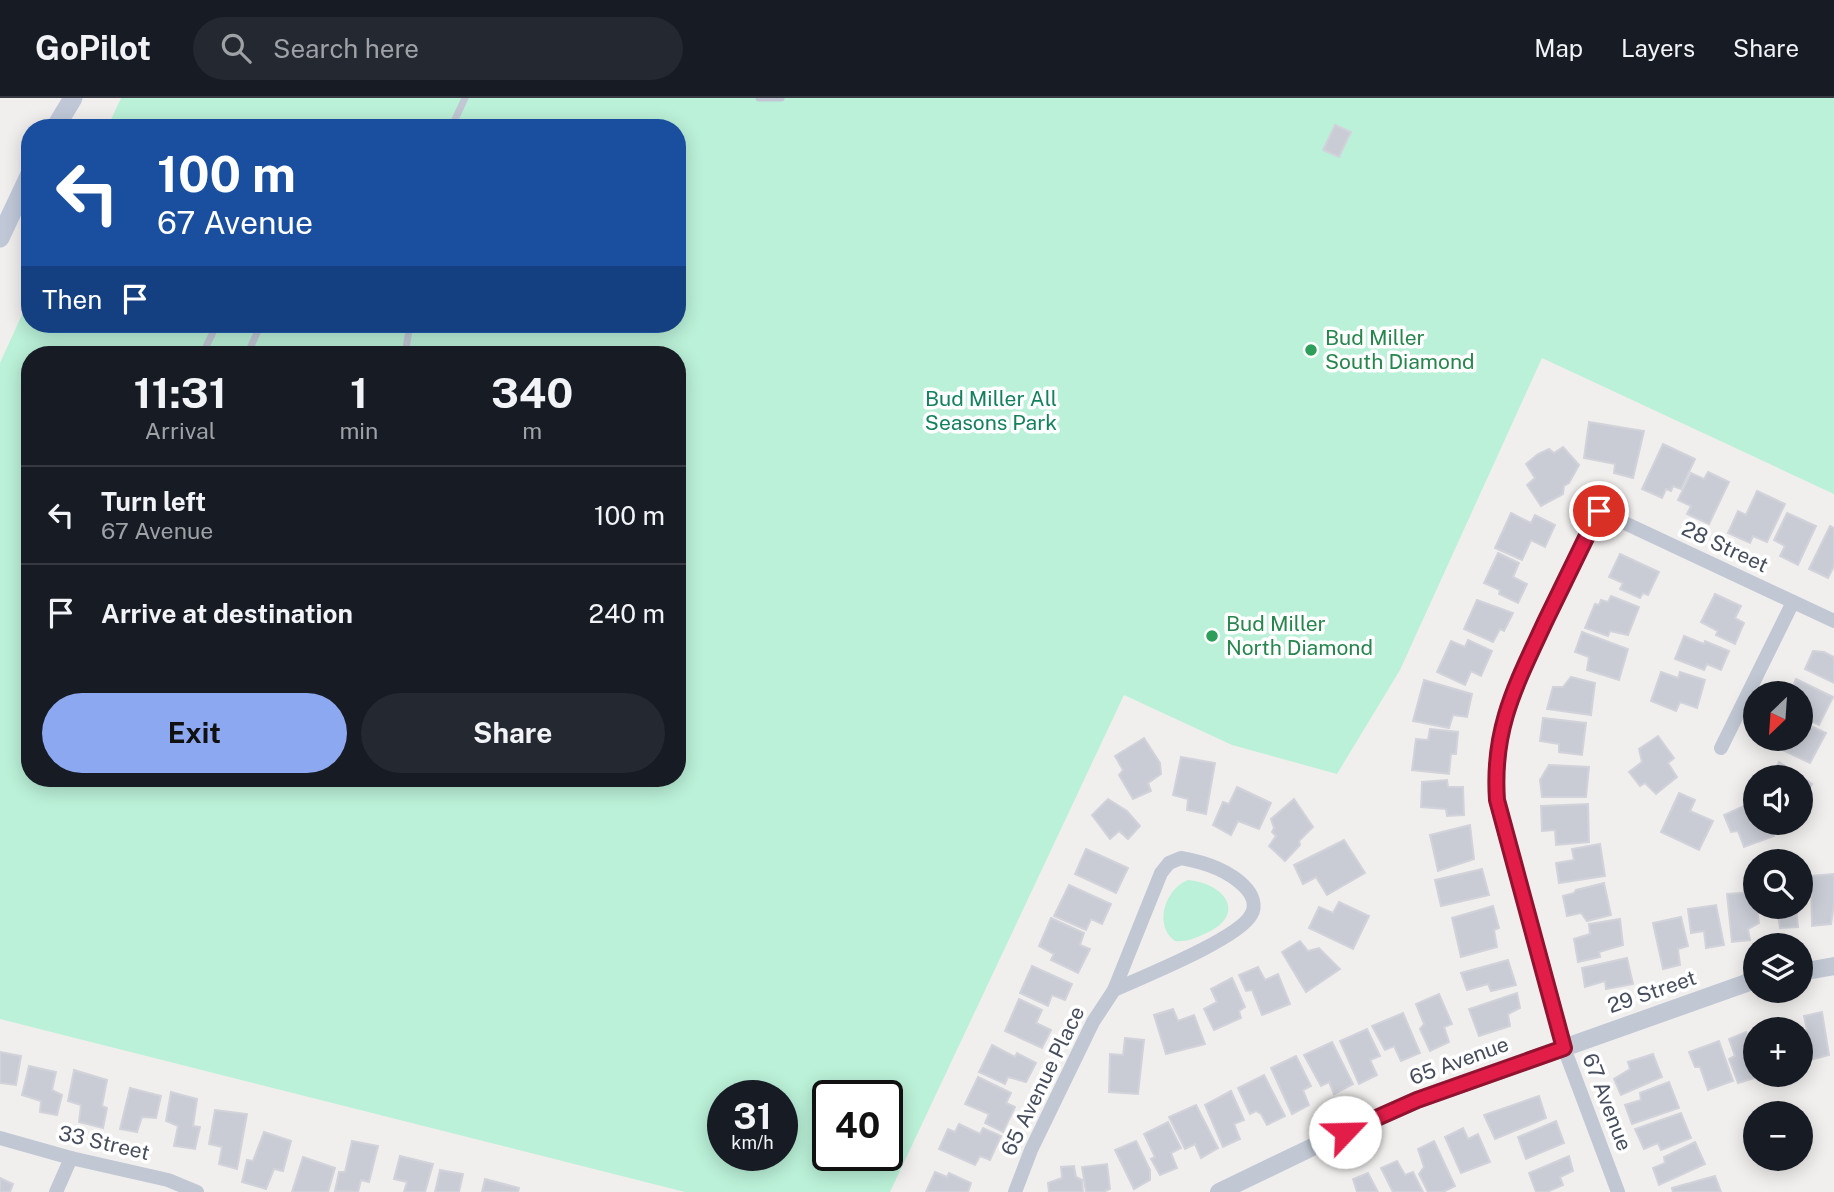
<!DOCTYPE html>
<meta charset="utf-8">
<style>
body{margin:0;font-family:"Public Sans",sans-serif;background:#242831;color:#f1f3f6;height:100vh;display:flex;flex-direction:column;font-size:26px;white-space:nowrap}
*{box-sizing:border-box;margin:0}
p{font-size:23px;color:#9ea1a6}
.icon{flex:none;width:38px;height:38px;fill:none;stroke:currentColor;stroke-width:2;stroke-linecap:round;stroke-linejoin:round}
.map{position:relative;flex:1;overflow:hidden}
.sheet{position:absolute;left:21px;top:248px;width:665px;height:441px;display:flex;flex-direction:column;background:#171b24;border-radius:28px;box-shadow:0 4px 18px #0003}
.sheet>*{flex:none}
.top-card{position:absolute;left:21px;top:21px;width:665px;height:214px;border-radius:28px;box-shadow:0 4px 18px #0003;background:#1a4fa0;color:#fff;overflow:hidden}
.needle{width:46px;rotate:205deg}
.controls{position:absolute;left:1743px;top:583px;display:grid;gap:14px}
.controls a{display:grid;place-items:center;width:70px;height:70px;border-radius:50%;background:#171b24;box-shadow:0 4px 18px #0003;font-size:35px}
.speed{position:absolute;left:707px;top:982px;display:flex;gap:14px;font-size:35px;font-weight:700;text-align:center}
.speed>*{display:grid;place-content:center;width:91px;height:91px;border-radius:50%;background:#171b24;box-shadow:0 4px 18px #0003;line-height:1}
.speed small{font-size:18px;font-weight:400}
.speed .limit{border:4px solid #111;border-radius:10px;background:#fff;color:#111}
.pin{position:absolute;display:grid;place-items:center;width:60px;height:60px;color:#fff;margin:-30px;border:4px solid #fff;border-radius:50%;box-shadow:0 2px 7px #0007}
.me{position:absolute;width:77px;margin:-38px;rotate:66deg;stroke-linejoin:round;filter:drop-shadow(0 0 5px #0008)}
.turn{display:flex;align-items:center;gap:24px;height:147px;padding:0 21px;font-size:32px}
.turn .icon{width:91px;height:91px;stroke-width:2.5}
.turn b{display:block;font-size:49px;line-height:60px}
.then{display:flex;align-items:center;height:66px;padding:0 21px;background:#0003;gap:14px;font-size:26px}
.eta{display:flex;justify-content:space-evenly;align-items:center;height:119px;text-align:center}
.eta b{font-size:42px;font-weight:700;line-height:49px}
.primary-button{display:flex;gap:14px;margin-top:auto;padding:14px 21px}
.primary-button a{flex:1;height:80px;border-radius:42px;background:#8ca8f0;color:#111;font-size:28px;font-weight:700;line-height:80px;text-align:center}
.primary-button a+a{background:#242831;color:#f1f3f6}
ul{padding:0;list-style:none}
li{display:flex;align-items:center;gap:21px;height:98px;padding:0 21px;border-top:2px solid #363941}
li div{flex:1}
li b{display:block;font-size:26px}
li em{font-style:normal}
header{display:flex;align-items:center;gap:42px;box-sizing:border-box;height:98px;padding:0 35px;background:#171b24;border-bottom:2px solid #363941}
header strong{font-size:33px}
nav{display:flex;gap:38px;margin-inline-start:auto;font-size:24px}
.search{width:490px;height:63px;background:#242831;display:flex;align-items:center;gap:18px;box-sizing:border-box;padding:0 24px;border-radius:38px;color:#9ea1a6;font-size:26px}
.map>svg:first-child{display:block}
.green{fill:#bbf1d8;fill-rule:evenodd}
.building{fill:#caccd5;stroke:#d2d3da;stroke-width:2}
.lines{fill:none;stroke-linecap:round;stroke-linejoin:round}
.service{stroke:#c1c8d4;stroke-width:7}
.minor{stroke:#c1c8d4;stroke-width:14}
.tertiary{stroke:#c1c8d4;stroke-width:18}
.secondary{stroke:#c0c8d8;stroke-width:19}
.route-casing{stroke:#92132f;stroke-width:18}
.route{stroke:#e11d48;stroke-width:12}
.leisure-dot{fill:#2e9e5b;stroke:#fff;stroke-width:2.5}
.labels{text-anchor:middle;stroke-width:7;stroke-linejoin:round;paint-order:stroke}
.leisure-label{font-size:21px;fill:#27864d;stroke:#fff;text-anchor:start}
.park-label{font-size:21px;fill:#13825c;stroke:#fff}
.street-label{font-size:21px;fill:#464e5d;stroke:#fff}
</style>
<header>
<strong>GoPilot</strong>
<div class="search"><svg class="icon" aria-label="search" viewBox="0 0 24 24"><circle cx="10" cy="10" r="6"/><path d="M15 15l6 6"/></svg>Search here</div>
<nav><a>Map</a><a>Layers</a><a>Share</a></nav>
</header>
<div class="map">
<svg width="1834" height="1094" viewBox="0 0 1834 1094">
<rect width="100%" height="100%" fill="#f1efee"/>
<g class="green">
<path d="M121,0H1834V396L1542,260L1400,572L1337,676L1232,647L1124,597L890,1094H685L0,921V265L30,199V226H677V30H107ZM30,257H677V681H30ZM723,998H782V1057H723ZM828,998H887V1057H828Z"/>
<path d="M1188,782C1228,786 1248,819 1202,837C1193,841 1186,844 1175,843C1153,827 1165,791 1188,782Z"/>
</g>
<g class="building">
<path d="M1335,27L1351,34L1339,59L1323,52Z"/>
<path d="M1589,324L1644,333L1633,380L1614,375L1615,366L1584,360Z"/>
<path d="M1663,346L1695,361L1681,391L1673,388L1671,393L1666,391L1662,400L1642,391Z"/>
<path d="M1563,349L1579,367L1569,385L1564,388L1563,396L1541,408L1527,387L1535,380L1526,366L1538,356L1549,351L1554,355Z"/>
<path d="M1708,374L1729,384L1709,426L1687,416L1691,408L1678,402L1691,375L1704,381Z"/>
<path d="M1757,393L1785,406L1767,444L1753,438L1750,445L1728,435L1738,413L1746,417Z"/>
<path d="M1511,415L1531,425L1535,417L1555,427L1545,449L1531,442L1522,462L1495,450Z"/>
<path d="M1787,415L1816,428L1798,467L1780,458L1785,448L1774,442Z"/>
<path d="M1830,428L1834,430V468L1828,480L1809,471Z"/>
<path d="M1498,455L1519,465L1513,479L1527,486L1518,505L1499,496L1500,492L1484,485Z"/>
<path d="M1620,456L1659,474L1648,497L1643,495L1640,500L1620,491L1623,485L1609,479Z"/>
<path d="M1715,496L1741,508L1735,520L1744,525L1735,546L1716,537L1718,533L1701,524Z"/>
<path d="M1611,498L1639,509L1628,537L1610,533L1608,538L1585,530L1595,506L1599,507L1601,502L1608,504Z"/>
<path d="M1477,502L1513,515L1504,533L1500,531L1493,544L1464,531Z"/>
<path d="M1582,534L1628,551L1619,582L1587,572L1589,559L1575,554Z"/>
<path d="M1684,538L1704,546L1705,543L1729,553L1721,572L1707,566L1704,572L1675,561Z"/>
<path d="M1468,542L1492,553L1481,578L1471,573L1465,587L1437,574L1451,543L1465,549Z"/>
<path d="M1813,553L1824,554L1834,559V585L1805,571Z"/>
<path d="M1661,574L1678,580L1680,574L1705,582L1697,610L1680,604L1676,613L1651,603Z"/>
<path d="M1571,579L1595,585L1591,617L1547,611L1553,589H1563Z"/>
<path d="M1796,581L1833,599L1819,627L1801,618L1803,607L1801,606V595H1790Z"/>
<path d="M1424,582L1472,596L1467,619L1453,617L1449,630L1413,623Z"/>
<path d="M1543,620L1586,625L1582,657L1559,654V646L1540,643Z"/>
<path d="M1802,624L1826,635L1810,665L1774,648L1778,640H1801Z"/>
<path d="M1430,631L1458,634L1456,656H1451L1449,676L1412,672L1416,641L1428,642Z"/>
<path d="M1658,638L1674,660L1668,665L1677,679L1656,696L1645,685L1640,688L1629,674L1642,664L1639,651Z"/>
<path d="M1144,640L1160,665L1161,676L1148,685L1151,693L1133,701L1119,677L1123,672L1115,658Z"/>
<path d="M1181,659L1215,665L1206,716L1187,712L1188,701L1173,697Z"/>
<path d="M1779,664L1812,686L1801,705V679H1771Z"/>
<path d="M1549,667L1589,669L1586,699H1542L1540,682Z"/>
<path d="M1447,682L1448,689H1463L1464,717L1447,718L1446,711L1421,709L1422,684Z"/>
<path d="M1237,689L1271,705L1259,731L1238,723L1231,737L1213,727L1223,704L1229,706Z"/>
<path d="M1679,695L1695,702L1690,713L1713,723L1699,752L1661,734Z"/>
<path d="M1108,701L1127,713L1140,728L1128,741L1119,733L1110,741L1092,717Z"/>
<path d="M1294,701L1313,729L1299,743L1300,747L1285,763L1269,748L1276,738L1272,734L1274,730L1271,721Z"/>
<path d="M1755,703V724H1769L1774,738L1744,749L1738,733L1731,734L1724,717Z"/>
<path d="M1588,706L1589,744L1556,747L1555,732L1542,733L1541,708Z"/>
<path d="M1470,727L1474,761L1438,773L1430,737Z"/>
<path d="M1344,742L1365,775L1327,797L1316,779L1303,786L1294,767Z"/>
<path d="M1600,746L1605,778L1559,785L1556,765L1574,762L1572,751Z"/>
<path d="M1086,751L1128,770L1116,795L1075,776Z"/>
<path d="M1482,771L1489,797L1441,808L1435,782Z"/>
<path d="M1834,776V807L1831,826L1812,828L1811,778Z"/>
<path d="M1604,785L1611,817L1587,823L1581,815L1567,818L1563,798L1574,795L1576,792Z"/>
<path d="M1069,787L1111,806L1102,826L1091,821L1086,832L1054,818Z"/>
<path d="M1755,794L1759,825L1748,831L1750,842L1732,844L1727,796Z"/>
<path d="M1339,804L1369,818L1353,851L1309,830L1319,809L1333,815Z"/>
<path d="M1716,807L1724,847L1706,850L1704,833L1691,835L1688,811Z"/>
<path d="M1493,808L1499,830L1494,832L1497,849L1461,859L1452,820Z"/>
<path d="M1768,808H1796L1798,829L1780,830L1778,817L1769,818Z"/>
<path d="M1681,819L1688,848L1678,851L1680,867L1663,871L1653,825Z"/>
<path d="M1051,820L1084,835L1080,847L1090,851L1078,875L1051,862L1054,856L1039,848Z"/>
<path d="M1620,821L1623,847L1599,854L1600,859L1578,864L1574,841L1590,836L1589,826Z"/>
<path d="M1300,843L1308,853L1319,850L1340,871L1306,894L1282,854Z"/>
<path d="M1627,860L1633,886L1606,891L1605,883L1585,889L1582,870Z"/>
<path d="M1508,862L1516,887L1491,893L1488,886L1467,892L1461,875Z"/>
<path d="M1032,868L1072,886L1065,902L1052,897L1048,908L1020,895Z"/>
<path d="M1258,869L1265,882L1278,876L1290,906L1262,917L1252,892L1246,893L1239,877Z"/>
<path d="M1232,880L1245,909L1239,913L1241,920L1214,932L1204,911L1217,904L1211,891Z"/>
<path d="M1517,895L1520,910L1508,916L1510,928L1479,938L1469,911Z"/>
<path d="M1439,896L1452,926L1444,929L1449,944L1430,953L1420,931L1424,926L1416,906Z"/>
<path d="M1019,901L1042,912L1036,925L1051,932L1042,950L1005,933Z"/>
<path d="M1173,911L1178,923L1194,917L1205,946L1166,956L1154,917Z"/>
<path d="M1822,914L1829,957L1806,963L1801,941V933L1807,932L1804,918Z"/>
<path d="M1403,915L1420,955L1401,963L1394,948L1385,952L1372,928Z"/>
<path d="M1367,931L1380,958L1370,962L1377,977L1359,986L1340,943Z"/>
<path d="M1746,934L1755,957V976L1764,977L1738,985L1729,961L1735,958L1729,941Z"/>
<path d="M1125,940L1144,942L1138,996L1109,994L1110,956L1123,957Z"/>
<path d="M1719,943L1733,983L1708,992L1700,969H1695L1689,954Z"/>
<path d="M1332,944L1353,986L1334,996L1329,984L1321,988L1304,957Z"/>
<path d="M992,947L1015,959L1017,955L1036,965L1026,984L1008,979L1005,986L979,974Z"/>
<path d="M0,954L21,958L16,987L0,985Z"/>
<path d="M1653,956L1662,979L1621,997L1614,981L1630,971L1628,964Z"/>
<path d="M1296,958L1311,988L1303,992L1309,1007L1292,1016L1271,970Z"/>
<path d="M29,968L56,974L52,992L62,997L57,1017L40,1014L41,1003L22,997Z"/>
<path d="M74,972L107,982L102,1008L107,1010L103,1030L79,1024L81,1007L68,1003Z"/>
<path d="M1264,977L1285,1018L1267,1027L1261,1016L1256,1013L1250,1016L1238,990Z"/>
<path d="M978,979L1011,995L1006,1005L1015,1009L1003,1034L985,1025L989,1016L965,1006Z"/>
<path d="M1669,984L1679,1010L1632,1026L1625,1007L1641,1002L1640,995Z"/>
<path d="M130,990L161,998L156,1020L142,1019L137,1034L120,1031Z"/>
<path d="M1231,993L1244,1022L1234,1026L1240,1041L1223,1049L1205,1007Z"/>
<path d="M171,994L197,1001L193,1028L200,1029L195,1051L174,1048L178,1028L166,1023Z"/>
<path d="M1539,998L1546,1020L1495,1041L1484,1017Z"/>
<path d="M1196,1007L1218,1050L1201,1060L1195,1046L1185,1051L1169,1019Z"/>
<path d="M215,1012L247,1016L237,1071L219,1066L222,1049L209,1046Z"/>
<path d="M1681,1015L1691,1040L1661,1052L1658,1045L1644,1051L1635,1031Z"/>
<path d="M1556,1023L1564,1045L1526,1061L1518,1039Z"/>
<path d="M1168,1024L1181,1050L1171,1055L1177,1070L1160,1077L1151,1061L1155,1059L1144,1036Z"/>
<path d="M959,1026L980,1036L983,1030L1001,1038L990,1062L980,1058L975,1067L939,1051L948,1031L955,1034Z"/>
<path d="M1463,1030L1468,1041L1478,1036L1490,1064L1461,1075L1445,1039Z"/>
<path d="M264,1034L291,1043L283,1073L274,1071L266,1091L242,1084L247,1062L253,1063Z"/>
<path d="M352,1043L378,1048L369,1084L361,1082L358,1094L335,1093L339,1074H345Z"/>
<path d="M1136,1043L1150,1072V1082L1134,1091L1115,1052Z"/>
<path d="M1434,1043L1455,1088L1443,1094H1428L1419,1076L1424,1069L1418,1051Z"/>
<path d="M1695,1044L1705,1066L1659,1087L1653,1070L1665,1065L1664,1059Z"/>
<path d="M400,1058L433,1066L425,1094H404L407,1084L394,1081Z"/>
<path d="M1569,1058L1573,1073L1560,1079L1563,1087L1547,1094H1536L1529,1075Z"/>
<path d="M303,1059L335,1070L328,1094H292Z"/>
<path d="M1397,1063L1405,1077L1413,1074L1423,1094H1393L1381,1070Z"/>
<path d="M1107,1066L1110,1091L1103,1094H1086L1082,1069Z"/>
<path d="M1074,1068L1076,1079L1082,1082L1083,1094H1049L1048,1085L1062,1080L1061,1069Z"/>
<path d="M440,1072L463,1076L459,1094H435Z"/>
<path d="M935,1074L947,1079L949,1075L971,1085L968,1094H926Z"/>
<path d="M1368,1075L1378,1094H1357L1353,1081Z"/>
<path d="M1715,1078L1721,1094H1673L1672,1090Z"/>
<path d="M0,1080L13,1086L10,1094H0Z"/>
<path d="M485,1081L519,1090L518,1094H482Z"/>
</g>
<g class="lines">
<g class="service">
<path d="M759,0H781"/>
<path d="M451,30L465,0"/>
<path d="M202,257L217,226"/>
<path d="M247,257L261,226"/>
<path d="M405,257L410,226"/>
</g>
<g class="minor">
<path d="M1721,650L1793,504"/>
<path d="M1181,760C1204,764 1227,771 1244,788C1252,796 1257,807 1251,817C1238,841 1142,879 1114,892L1161,775L1169,765Z"/>
<path d="M0,1040L71,1060L168,1082L197,1094"/>
<path d="M56,1094L71,1060"/>
<path d="M1015,1094L1031,1052L1093,924L1114,892"/>
<path d="M1618,1094L1564,950L1497,702C1492,630 1516,587 1546,524C1563,487 1581,450 1599,413L1834,523"/>
</g>
<g class="tertiary">
<path d="M1801,874L1834,868"/>
<path d="M1219,1094L1321,1045L1417,1002L1755,882"/>
</g>
<g class="secondary">
<path d="M55,30L73,0"/>
<path d="M0,140L30,76"/>
</g>
</g>
<g class="lines">
<defs>
<path id="route" d="M1345,1034L1417,1002L1564,950L1497,702C1492,630 1516,587 1545,524C1563,487 1581,450 1599,413"/>
</defs>
<use href="#route" class="route-casing"/>
<use href="#route" class="route"/>
</g>
<g class="leisure-dot">
<circle cx="1311" cy="252" r="7"/>
<circle cx="1212" cy="538" r="7"/>
</g>
<g class="labels">
<g class="leisure-label">
<text x="1325" y="247">Bud Miller<tspan x="1325" dy="24">South Diamond</tspan></text>
<text x="1226" y="533">Bud Miller<tspan x="1226" dy="24">North Diamond</tspan></text>
</g>
<g class="park-label">
<text x="991" y="308">Bud Miller All<tspan x="991" dy="24">Seasons Park</tspan></text>
</g>
<g class="street-label">
<text transform="translate(1725 449) rotate(25)" y="7">28 Street</text>
<text transform="translate(1652 894) rotate(-19)" y="7">29 Street</text>
<text transform="translate(1459 963) rotate(-20)" y="7">65 Avenue</text>
<text transform="translate(1043 983) rotate(-64)" y="7">65 Avenue Place</text>
<text transform="translate(1607 1004) rotate(69)" y="7">67 Avenue</text>
<text transform="translate(104 1045) rotate(13)" y="7">33 Street</text>
</g>
</g>
</svg>
<div class="controls">
<a><svg class="needle" viewBox="-14 -14 28 28"><path d="M0-13l5 13h-10z" fill="#e53935"/><path d="M0 13l5-13h-10z" fill="#9ea1a6"/></svg></a>
<a><svg class="icon" aria-label="sound" viewBox="0 0 24 24"><path d="M4 9h4l5-4v14l-5-4H4zM17 9q2 3 0 6"/></svg></a>
<a><svg class="icon" aria-label="search" viewBox="0 0 24 24"><circle cx="10" cy="10" r="6"/><path d="M15 15l6 6"/></svg></a>
<a><svg class="icon" aria-label="layers" viewBox="0 0 24 24"><path d="M12 4l9 5-9 5-9-5zM3 14l9 5 9-5"/></svg></a>
<a>+</a>
<a>−</a>
</div>
<div class="speed"><div>31<small>km/h</small></div><div class="limit">40</div></div>
<div class="pin" style="left:1599px;top:413px;background:#d93025"><svg class="icon" aria-label="arrive" viewBox="0 0 24 24"><path d="M6 21V4h12l-3 4 3 4H6"/></svg></div>
<svg class="me" style="left:1345px;top:1034px" viewBox="-20 -20 40 40"><circle r="19" fill="#fff"/><path d="M0-13L10 11 0 6-10 11z" fill="#e11d48"/></svg>
<div class="top-card">
<div class="turn"><svg class="icon" aria-label="left" viewBox="0 0 24 24"><path d="M17 20v-9H6M10 6l-5 5 5 5"/></svg><div><b>100 m</b>67 Avenue</div></div>
<div class="then">Then<svg class="icon" aria-label="arrive" viewBox="0 0 24 24"><path d="M6 21V4h12l-3 4 3 4H6"/></svg></div>
</div>
<section class="sheet">
<div class="eta">
<div><b>11:31</b><p>Arrival</p></div>
<div><b>1</b><p>min</p></div>
<div><b>340</b><p>m</p></div>
</div>
<ul>
<li><svg class="icon" aria-label="left" viewBox="0 0 24 24"><path d="M17 20v-9H6M10 6l-5 5 5 5"/></svg><div><b>Turn left</b><p>67 Avenue</p></div><em>100 m</em></li>
<li><svg class="icon" aria-label="arrive" viewBox="0 0 24 24"><path d="M6 21V4h12l-3 4 3 4H6"/></svg><div><b>Arrive at destination</b></div><em>240 m</em></li>
</ul>
<div class="primary-button"><a>Exit</a><a>Share</a></div>
</section>
</div>
